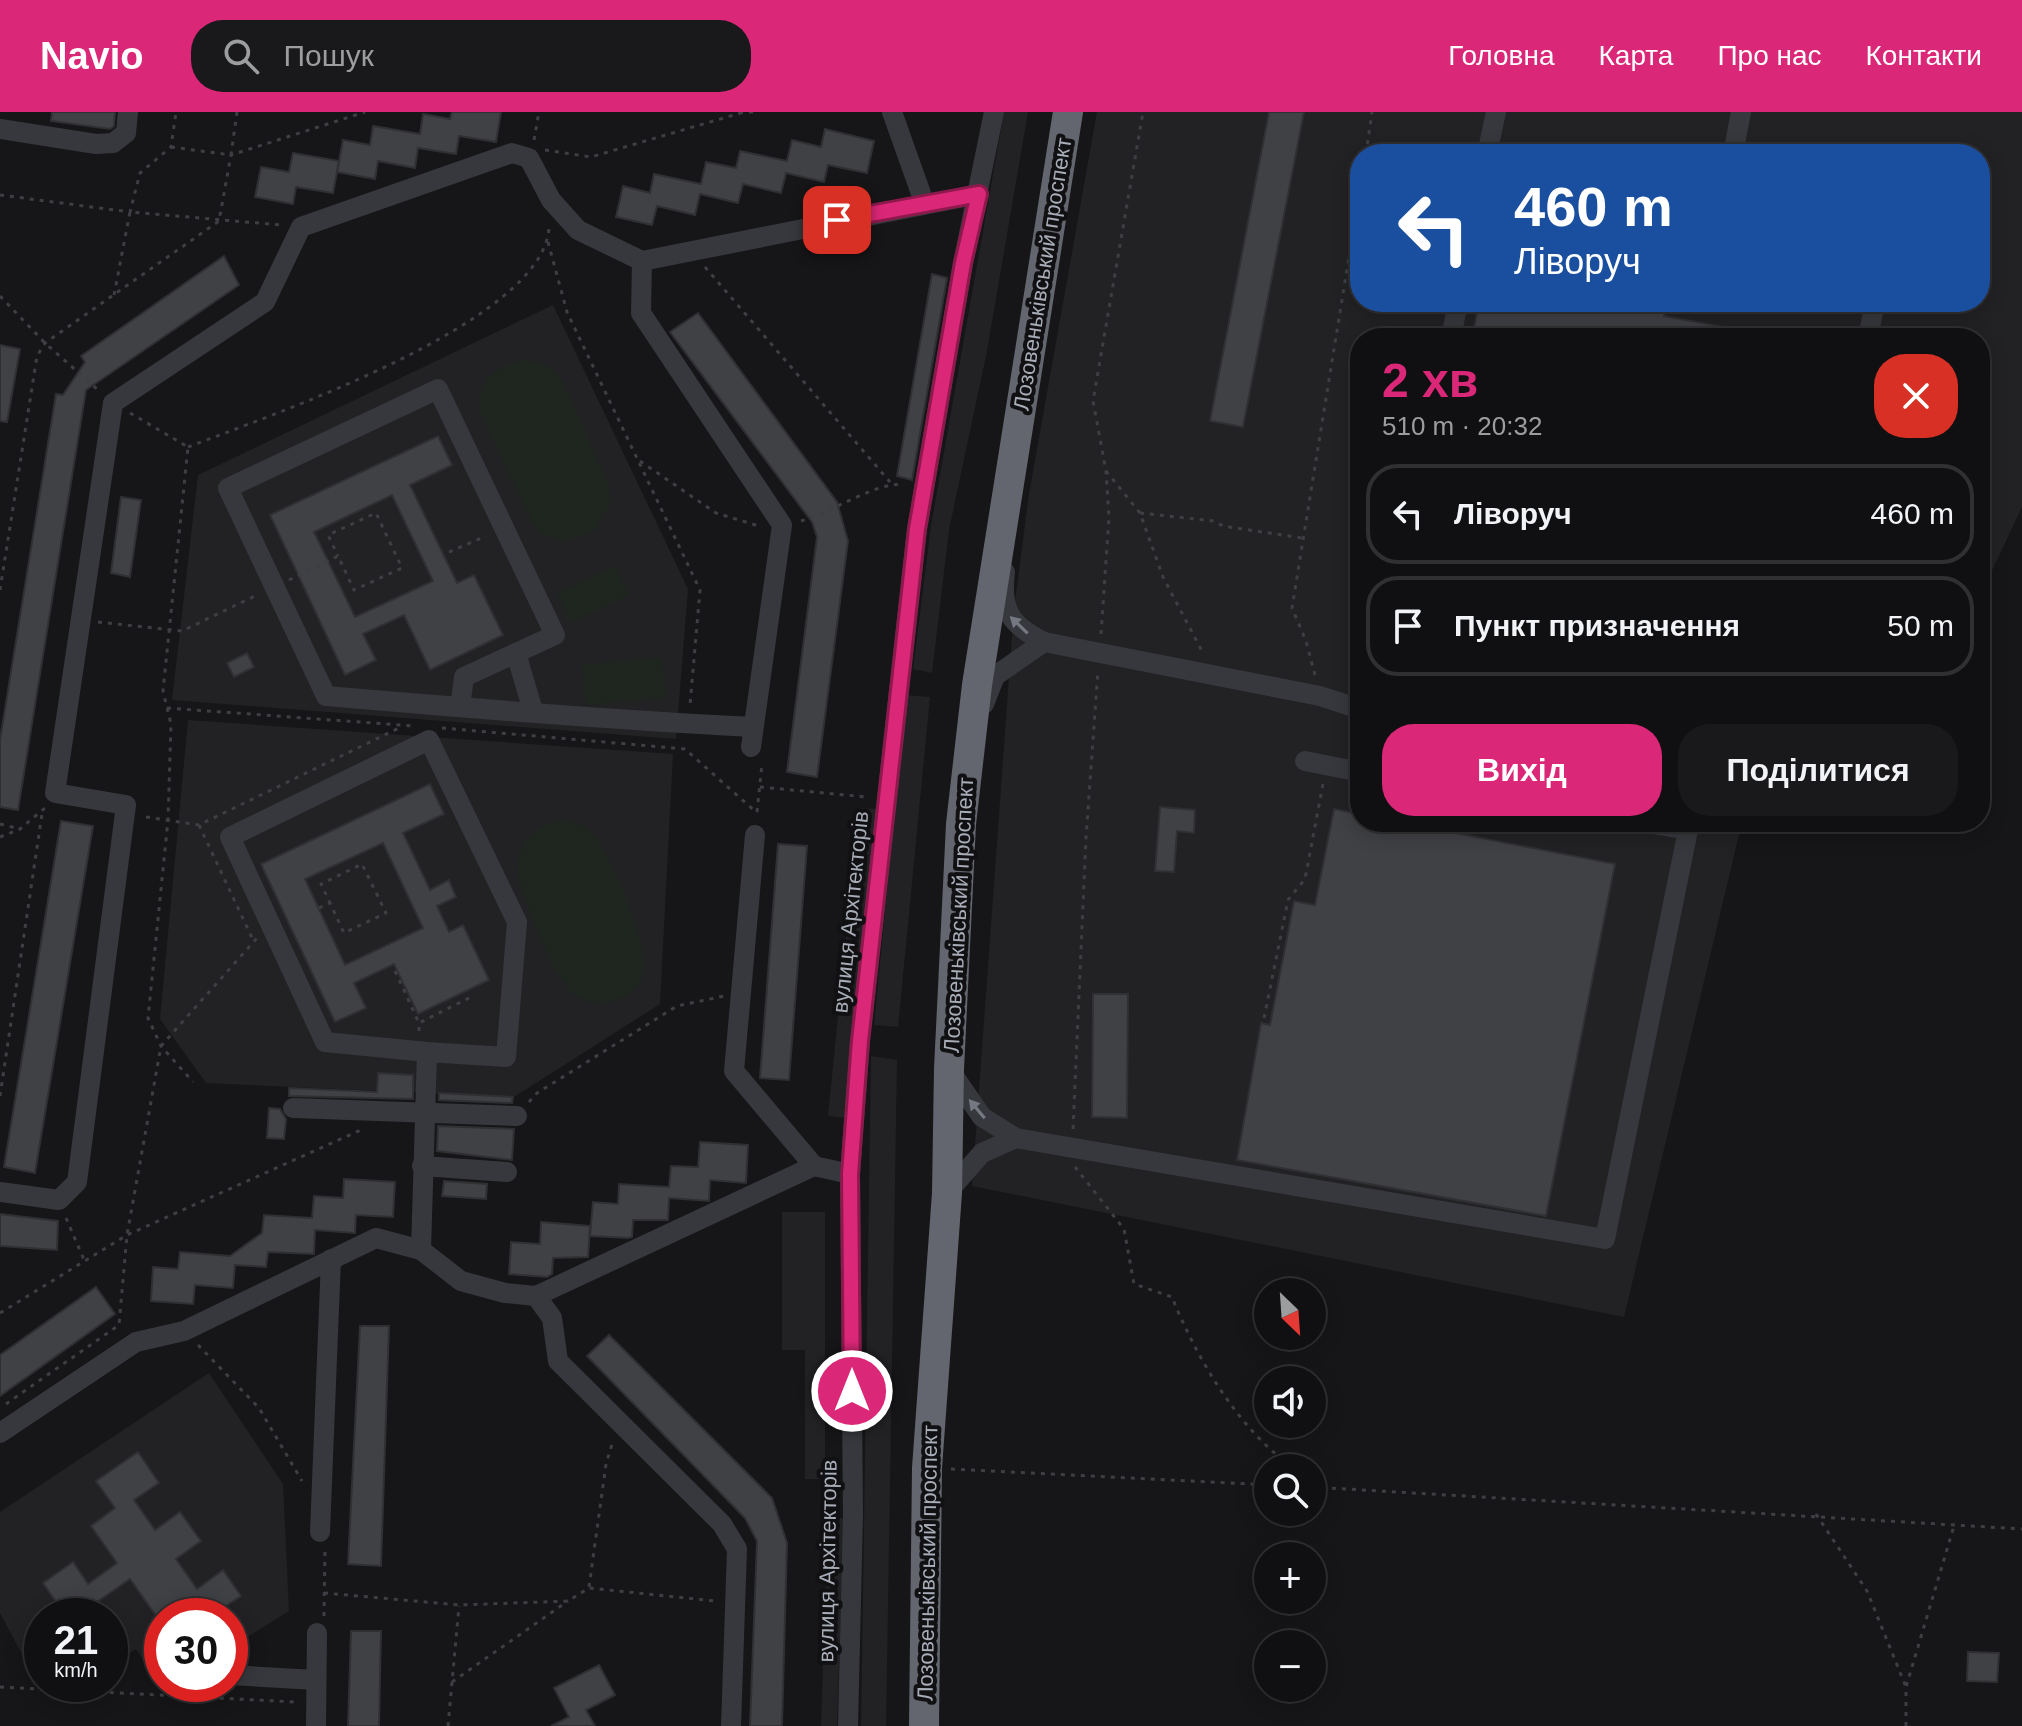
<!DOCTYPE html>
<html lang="uk">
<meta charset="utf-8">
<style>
body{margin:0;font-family:Arial,sans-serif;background:#19191b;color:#f1f3f6;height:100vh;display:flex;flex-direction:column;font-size:30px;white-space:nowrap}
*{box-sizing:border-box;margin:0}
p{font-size:26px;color:#9c9d9f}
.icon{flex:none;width:44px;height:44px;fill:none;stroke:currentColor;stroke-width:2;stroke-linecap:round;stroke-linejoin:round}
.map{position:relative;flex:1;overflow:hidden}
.details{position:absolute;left:1350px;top:216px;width:640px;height:504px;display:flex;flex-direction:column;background:#101012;border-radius:32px;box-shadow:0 4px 20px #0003,0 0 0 2px #303032}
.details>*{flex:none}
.banner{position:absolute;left:1350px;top:32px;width:640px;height:168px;border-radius:32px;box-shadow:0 4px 20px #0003,0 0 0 2px #303032;background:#1a4fa0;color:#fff;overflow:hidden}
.needle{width:52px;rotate:155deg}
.buttons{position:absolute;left:1254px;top:1166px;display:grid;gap:16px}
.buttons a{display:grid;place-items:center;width:72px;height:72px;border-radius:50%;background:#101012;box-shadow:0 4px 20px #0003,0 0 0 2px #303032;font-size:40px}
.speed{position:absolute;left:24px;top:1486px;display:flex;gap:16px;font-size:40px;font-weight:700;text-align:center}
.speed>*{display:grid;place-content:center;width:104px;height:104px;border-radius:50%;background:#101012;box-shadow:0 4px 20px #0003,0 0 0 2px #303032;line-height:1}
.speed small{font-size:20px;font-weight:400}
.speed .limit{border:12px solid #d22;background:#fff;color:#111}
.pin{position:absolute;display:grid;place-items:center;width:68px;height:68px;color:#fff;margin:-34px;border-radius:16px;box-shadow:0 4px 12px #0006}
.me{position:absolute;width:88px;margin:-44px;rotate:0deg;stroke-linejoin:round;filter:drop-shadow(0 0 6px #0008)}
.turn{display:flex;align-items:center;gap:28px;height:168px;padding:0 32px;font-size:36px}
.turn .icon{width:104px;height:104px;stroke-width:2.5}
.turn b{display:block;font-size:56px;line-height:68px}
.round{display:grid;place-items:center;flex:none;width:84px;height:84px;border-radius:32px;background:#19191b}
.head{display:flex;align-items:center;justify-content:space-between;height:136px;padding:0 32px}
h1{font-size:48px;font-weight:700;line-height:60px;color:#db2777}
.cta{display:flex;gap:16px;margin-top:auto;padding:16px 32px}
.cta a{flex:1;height:92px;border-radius:32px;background:#db2777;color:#fff;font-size:32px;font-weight:700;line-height:92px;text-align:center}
.cta a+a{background:#19191b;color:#f1f3f6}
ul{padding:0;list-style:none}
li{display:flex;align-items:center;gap:24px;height:100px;margin:0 16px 12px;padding:0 16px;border:4px solid #303032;border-radius:32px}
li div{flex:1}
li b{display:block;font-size:30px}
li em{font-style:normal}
header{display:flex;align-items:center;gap:48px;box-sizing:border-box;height:112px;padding:0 40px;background:#db2777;color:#fff}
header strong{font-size:38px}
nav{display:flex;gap:44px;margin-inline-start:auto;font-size:28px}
.search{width:560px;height:72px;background:#19191b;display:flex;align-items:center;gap:20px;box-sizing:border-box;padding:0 28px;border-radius:32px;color:#9c9d9f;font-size:30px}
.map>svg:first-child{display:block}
.built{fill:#222225;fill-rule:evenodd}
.green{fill:#1e261f}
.building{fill:#404145;stroke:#303034;stroke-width:2;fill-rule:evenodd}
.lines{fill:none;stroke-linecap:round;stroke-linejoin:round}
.path{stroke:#3d3f44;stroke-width:3;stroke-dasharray:4 6;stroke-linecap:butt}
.minor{stroke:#37383d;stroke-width:20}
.highway{stroke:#63666e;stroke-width:30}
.oneway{fill:#757881}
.route-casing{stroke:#8e194d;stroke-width:20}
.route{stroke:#db2777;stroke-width:14}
.labels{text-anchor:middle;stroke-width:8;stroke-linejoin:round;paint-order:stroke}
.street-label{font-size:22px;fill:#a8adb8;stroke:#111113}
</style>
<header>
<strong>Navio</strong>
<div class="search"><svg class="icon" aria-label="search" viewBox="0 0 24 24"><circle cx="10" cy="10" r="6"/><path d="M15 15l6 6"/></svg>Пошук</div>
<nav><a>Головна</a><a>Карта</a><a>Про нас</a><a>Контакти</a></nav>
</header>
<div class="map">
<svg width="2022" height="1614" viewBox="0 0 2022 1614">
<rect width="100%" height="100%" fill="#161618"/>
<g class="built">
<path d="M1004,0H1028L987,239L949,418L932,561L913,557L931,414Z"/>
<path d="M1097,0H2022V395L1980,484V226H1360V710H1742L1624,1205L972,1074L1014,497L1029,382ZM1360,42H1980V190H1360Z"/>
<path d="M553,193L688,477L676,627L172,588L198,363Z"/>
<path d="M906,583L930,585L898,915L874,913Z"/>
<path d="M188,608L673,642L660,892L514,985L206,971L160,907Z"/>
<path d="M859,696L878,697L848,1006L828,1004Z"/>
<path d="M871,944L897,948L886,1614H861Z"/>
<path d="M782,1100H825V1367H805V1238H782Z"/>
<path d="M209,1261L283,1372L289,1499L230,1536V1504H162V1572H174L163,1579L136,1537L110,1554V1504H42V1557L23,1544L0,1501V1400Z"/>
<path d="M828,1406H844L837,1614H821Z"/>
</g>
<g class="green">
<path d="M527,248L546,253L563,270L609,373L610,392L595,418L567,429L541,422L531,408L480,299C475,268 500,251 527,248Z"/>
<path d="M615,454L629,483L571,511L557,481Z"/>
<path d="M662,545L666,585L586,593L582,553Z"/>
<path d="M562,708C572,710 582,712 590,719C609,737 650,834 644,859C641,875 630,883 616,888C603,893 587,892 575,883C552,865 526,791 518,762C517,732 532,714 562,708Z"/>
</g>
<g class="building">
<path d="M52,0H115L114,14L110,17L51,9Z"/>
<path d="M452,0H501L496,30L459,24L456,42L418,36L415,56L378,49L375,67L337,60L343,28L370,33L373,14L420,22L423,2L450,7Z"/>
<path d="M1269,0H1304L1243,315L1210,309Z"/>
<path d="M825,17L874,29L867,61L828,53L824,70L786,61L781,81L743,72L738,91L700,82L695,103L657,94L652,113L616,105L623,74L650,81L654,62L701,72L706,50L736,56L740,39L787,49L792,28L821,35Z"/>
<path d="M293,41L339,49L333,81L296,75L293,92L255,85L261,55L289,60Z"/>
<path d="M224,144L239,173L86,278L18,698L0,695V628L56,282L63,283L85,250L81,244Z"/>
<path d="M932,162L947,166L912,368L897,364Z"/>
<path d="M1479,190H1594L1626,196L1627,190H1667L1664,204L1746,219V226H1472Z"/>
<path d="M698,201L837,390L848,429L817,665L787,660L817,425L812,410L670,220Z"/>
<path d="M0,233L20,237L7,310L0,309Z"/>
<path d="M438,324L452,353L410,373L457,471L474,463L503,523L430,558L404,503L363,522L376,548L345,563L270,403ZM392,383L433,469L355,505L314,420Z"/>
<path d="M121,385L141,388L130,465L111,461Z"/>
<path d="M247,541L254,555L234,565L227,551Z"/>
<path d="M430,672L444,702L403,721L430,778L449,768L456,785L437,794L449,820L463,813L489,868L418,902L394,852L354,871L366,896L335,910L261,752ZM383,731L423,816L345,853L305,767Z"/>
<path d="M1160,695L1195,698L1194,721L1177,719L1174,760L1155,759Z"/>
<path d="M1334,697L1360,702V710H1399L1615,752L1546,1104L1237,1048L1261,911L1270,913L1294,789L1315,793Z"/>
<path d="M61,709L93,714L35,1061L4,1055Z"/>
<path d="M778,732L807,734L789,968L760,966Z"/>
<path d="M1093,882H1128L1127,1006L1092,1005Z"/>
<path d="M378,961L413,963V987L289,984V976L377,980Z"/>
<path d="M439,981L513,985L512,991L439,988Z"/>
<path d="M269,996L280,997L286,1007L284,1027L267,1026Z"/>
<path d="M438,1014L514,1017L512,1048L437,1039Z"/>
<path d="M700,1030L748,1033L746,1071L710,1068L709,1089L669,1086L668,1108H633L632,1125L628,1126L590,1124L593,1090L618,1092L619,1072L669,1075L671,1054L698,1055Z"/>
<path d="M344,1067L395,1070L393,1105L356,1103L355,1121L315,1118L314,1142L268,1140L266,1155L235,1153L233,1176L195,1173L193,1192L151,1189L153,1155L178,1157L180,1140L230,1144L262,1121L264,1103L312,1106L314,1084L343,1086Z"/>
<path d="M444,1069L487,1072L486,1087L442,1084Z"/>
<path d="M0,1102L58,1109L57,1138L0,1134Z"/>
<path d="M541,1110L590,1114L588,1145L553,1146L552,1162L547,1165L509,1162L511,1130L540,1132Z"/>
<path d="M96,1175L115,1202L0,1284V1243Z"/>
<path d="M360,1214H389L381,1454L348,1452Z"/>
<path d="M609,1223L772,1386L787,1431L782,1614H750L757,1429L745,1406L587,1244Z"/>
<path d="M138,1340L159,1371L134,1388L155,1418L180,1400L201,1429L176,1447L197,1477L223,1458L241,1484L211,1504H195L183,1487L157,1505L130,1467L77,1504H66L43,1471L73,1450L88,1472L117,1451L91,1414L115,1396L96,1369Z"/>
<path d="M351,1519H381L379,1614H348Z"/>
<path d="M1968,1540L1999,1541L1997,1570L1967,1569Z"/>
<path d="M599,1553L615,1583L586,1598L595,1614H551L569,1605L554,1576Z"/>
</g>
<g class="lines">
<g class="path">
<path d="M739,0H758"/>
<path d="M534,28L539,0"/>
<path d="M171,35L231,43L237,0"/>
<path d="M545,38L591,45L744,0"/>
<path d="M1366,42L1372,0"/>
<path d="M0,83L130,100L140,61L171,35L176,0"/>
<path d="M548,130L567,200L700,478L690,593"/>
<path d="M705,155L890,370"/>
<path d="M114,183L130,100L281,113"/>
<path d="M0,184L45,231L98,278"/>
<path d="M130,301L188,335L163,579L171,612L168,708L148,906L161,934L193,970"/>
<path d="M188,335C268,304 543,211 549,116"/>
<path d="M640,349L716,401L762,415"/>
<path d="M1106,359L1140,401L1163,465L1203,541"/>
<path d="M1140,401L1214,409L1223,414L1302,426"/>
<path d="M801,409C831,401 879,368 904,373"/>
<path d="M449,440L486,424"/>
<path d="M289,468L338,444L354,478L402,456L376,401L328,423L338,444"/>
<path d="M0,478L37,244L45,231L219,109L231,43L365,0"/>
<path d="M98,510L182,519L257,483"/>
<path d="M1101,522L1109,405L1106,359L1093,289L1143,0"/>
<path d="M1315,563L1306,529L1292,496L1360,77"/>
<path d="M167,596L414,614"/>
<path d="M442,616L685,637L757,701"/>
<path d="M760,675L867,685"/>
<path d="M757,700L762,652"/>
<path d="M146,705L199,713L401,615"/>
<path d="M0,712L20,717"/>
<path d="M199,713L253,828"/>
<path d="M0,725L20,717L46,695"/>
<path d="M319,796L330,791L344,821L386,801L362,752L321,772L330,791"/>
<path d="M395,859L419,911"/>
<path d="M1264,906L1288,788L1305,767L1323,672"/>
<path d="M419,919V911L469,886"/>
<path d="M0,984L42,702"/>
<path d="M529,990L537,981L677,894L724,884"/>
<path d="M1073,1017L1086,726L1098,558"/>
<path d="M1075,1055L1124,1117L1134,1172L1172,1185C1196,1245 1239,1319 1294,1356"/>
<path d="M66,1106L85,1150"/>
<path d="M0,1201L127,1123L363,1017"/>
<path d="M198,1233L259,1296L302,1369"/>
<path d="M6,1292L119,1213L127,1123L161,934L257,826"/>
<path d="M951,1357L1268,1373"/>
<path d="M1312,1369L1319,1373"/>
<path d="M1312,1375L2022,1417"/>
<path d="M1816,1402L1867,1479L1906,1575"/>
<path d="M589,1475L606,1352L613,1329"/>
<path d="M324,1481L460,1493L568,1489L589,1476L715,1489"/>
<path d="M324,1504L325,1436"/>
<path d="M452,1570L568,1489"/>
<path d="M0,1575L296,1590"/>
<path d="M448,1614L459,1494"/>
<path d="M1906,1614V1575L1954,1414"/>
</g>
<g class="minor">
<path d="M892,0L924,90"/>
<path d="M0,17L96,32L113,31L126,21L128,0"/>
<path d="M1487,42L1496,0"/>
<path d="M1733,42L1741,0"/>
<path d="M642,149L641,201L782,413L751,635"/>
<path d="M1451,226L1458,190"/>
<path d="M1868,226L1875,190"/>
<path d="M1044,530L1320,584L1360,597"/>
<path d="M516,541L533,599"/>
<path d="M984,592L995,564L1044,530C1011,513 1000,499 1005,460"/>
<path d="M460,595L464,565L555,523L438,277L228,376L326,584C468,596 611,608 753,615"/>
<path d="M1305,649L1360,660"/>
<path d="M755,723L734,959L814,1054L850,1062"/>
<path d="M949,957L982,1005L1016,1026L1605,1127L1688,718L1641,710"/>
<path d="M293,996L517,1004"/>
<path d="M422,1054L507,1060"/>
<path d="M0,1080L59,1088L77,1070L126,693L55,681L113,291L265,190L301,115L512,41L529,46L551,88L578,118L642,149L979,82"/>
<path d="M947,1081L982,1041L1016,1026"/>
<path d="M421,1138L427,940L506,945L517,810L429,628L230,725L325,930L427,940"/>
<path d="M536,1184L552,1206L558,1249L722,1412L737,1437L731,1614"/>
<path d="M0,1321L136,1230L184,1219L376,1126L421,1138L461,1169L505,1181L536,1184L814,1054"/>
<path d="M320,1420L331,1147"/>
<path d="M230,1563L316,1568"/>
<path d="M316,1614L317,1521"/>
<path d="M848,1614L853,1404L850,1062L860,929L917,417L963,151L994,0"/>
</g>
<path class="highway" d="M924,1614L927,1356L947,1081L949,957L961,712L977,573L1068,0"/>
</g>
<defs><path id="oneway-solid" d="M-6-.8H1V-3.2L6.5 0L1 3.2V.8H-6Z" transform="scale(2)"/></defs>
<g class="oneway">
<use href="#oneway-solid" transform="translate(1019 513) rotate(-136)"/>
<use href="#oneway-solid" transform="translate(977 997) rotate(-130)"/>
</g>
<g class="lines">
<defs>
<path id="route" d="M837,108L979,82L963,151L917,417L860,929L850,1062L852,1279"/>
</defs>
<use href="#route" class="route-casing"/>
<use href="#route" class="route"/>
</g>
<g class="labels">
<g class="street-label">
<text transform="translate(1042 162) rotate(-81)" y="8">Лозовеньківський проспект</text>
<text transform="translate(850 800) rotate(-84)" y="8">вулиця Архітекторів</text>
<text transform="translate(958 803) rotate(-87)" y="8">Лозовеньківський проспект</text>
<text transform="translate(827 1449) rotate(-89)" y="8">вулиця Архітекторів</text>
<text transform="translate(927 1451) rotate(-89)" y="8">Лозовеньківський проспект</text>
</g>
</g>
</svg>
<div class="buttons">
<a><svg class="needle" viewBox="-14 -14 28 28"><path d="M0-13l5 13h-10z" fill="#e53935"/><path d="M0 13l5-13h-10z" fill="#9c9d9f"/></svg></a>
<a><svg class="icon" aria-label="sound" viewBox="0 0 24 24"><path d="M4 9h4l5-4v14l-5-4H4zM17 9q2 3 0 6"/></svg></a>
<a><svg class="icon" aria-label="search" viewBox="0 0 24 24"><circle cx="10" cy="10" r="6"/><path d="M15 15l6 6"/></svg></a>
<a>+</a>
<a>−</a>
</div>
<div class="speed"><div>21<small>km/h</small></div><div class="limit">30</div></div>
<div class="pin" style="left:837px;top:108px;background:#d93025"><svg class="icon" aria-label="arrive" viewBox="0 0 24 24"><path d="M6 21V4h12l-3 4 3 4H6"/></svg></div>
<svg class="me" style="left:852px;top:1279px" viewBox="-20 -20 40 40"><circle r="17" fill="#db2777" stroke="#fff" stroke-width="3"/><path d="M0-11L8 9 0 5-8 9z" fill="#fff"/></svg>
<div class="banner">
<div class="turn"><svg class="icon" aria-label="left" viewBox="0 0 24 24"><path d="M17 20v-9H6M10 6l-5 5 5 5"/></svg><div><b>460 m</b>Ліворуч</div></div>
</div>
<section class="details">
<div class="head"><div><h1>2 хв</h1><p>510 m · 20:32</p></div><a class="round" style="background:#d93025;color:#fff"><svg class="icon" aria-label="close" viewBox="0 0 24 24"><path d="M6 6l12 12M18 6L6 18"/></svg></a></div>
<ul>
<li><svg class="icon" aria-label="left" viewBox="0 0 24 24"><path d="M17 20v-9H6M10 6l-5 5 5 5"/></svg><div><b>Ліворуч</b></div><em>460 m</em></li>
<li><svg class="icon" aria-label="arrive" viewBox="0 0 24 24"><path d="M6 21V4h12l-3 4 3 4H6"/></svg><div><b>Пункт призначення</b></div><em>50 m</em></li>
</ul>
<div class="cta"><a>Вихід</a><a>Поділитися</a></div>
</section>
</div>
